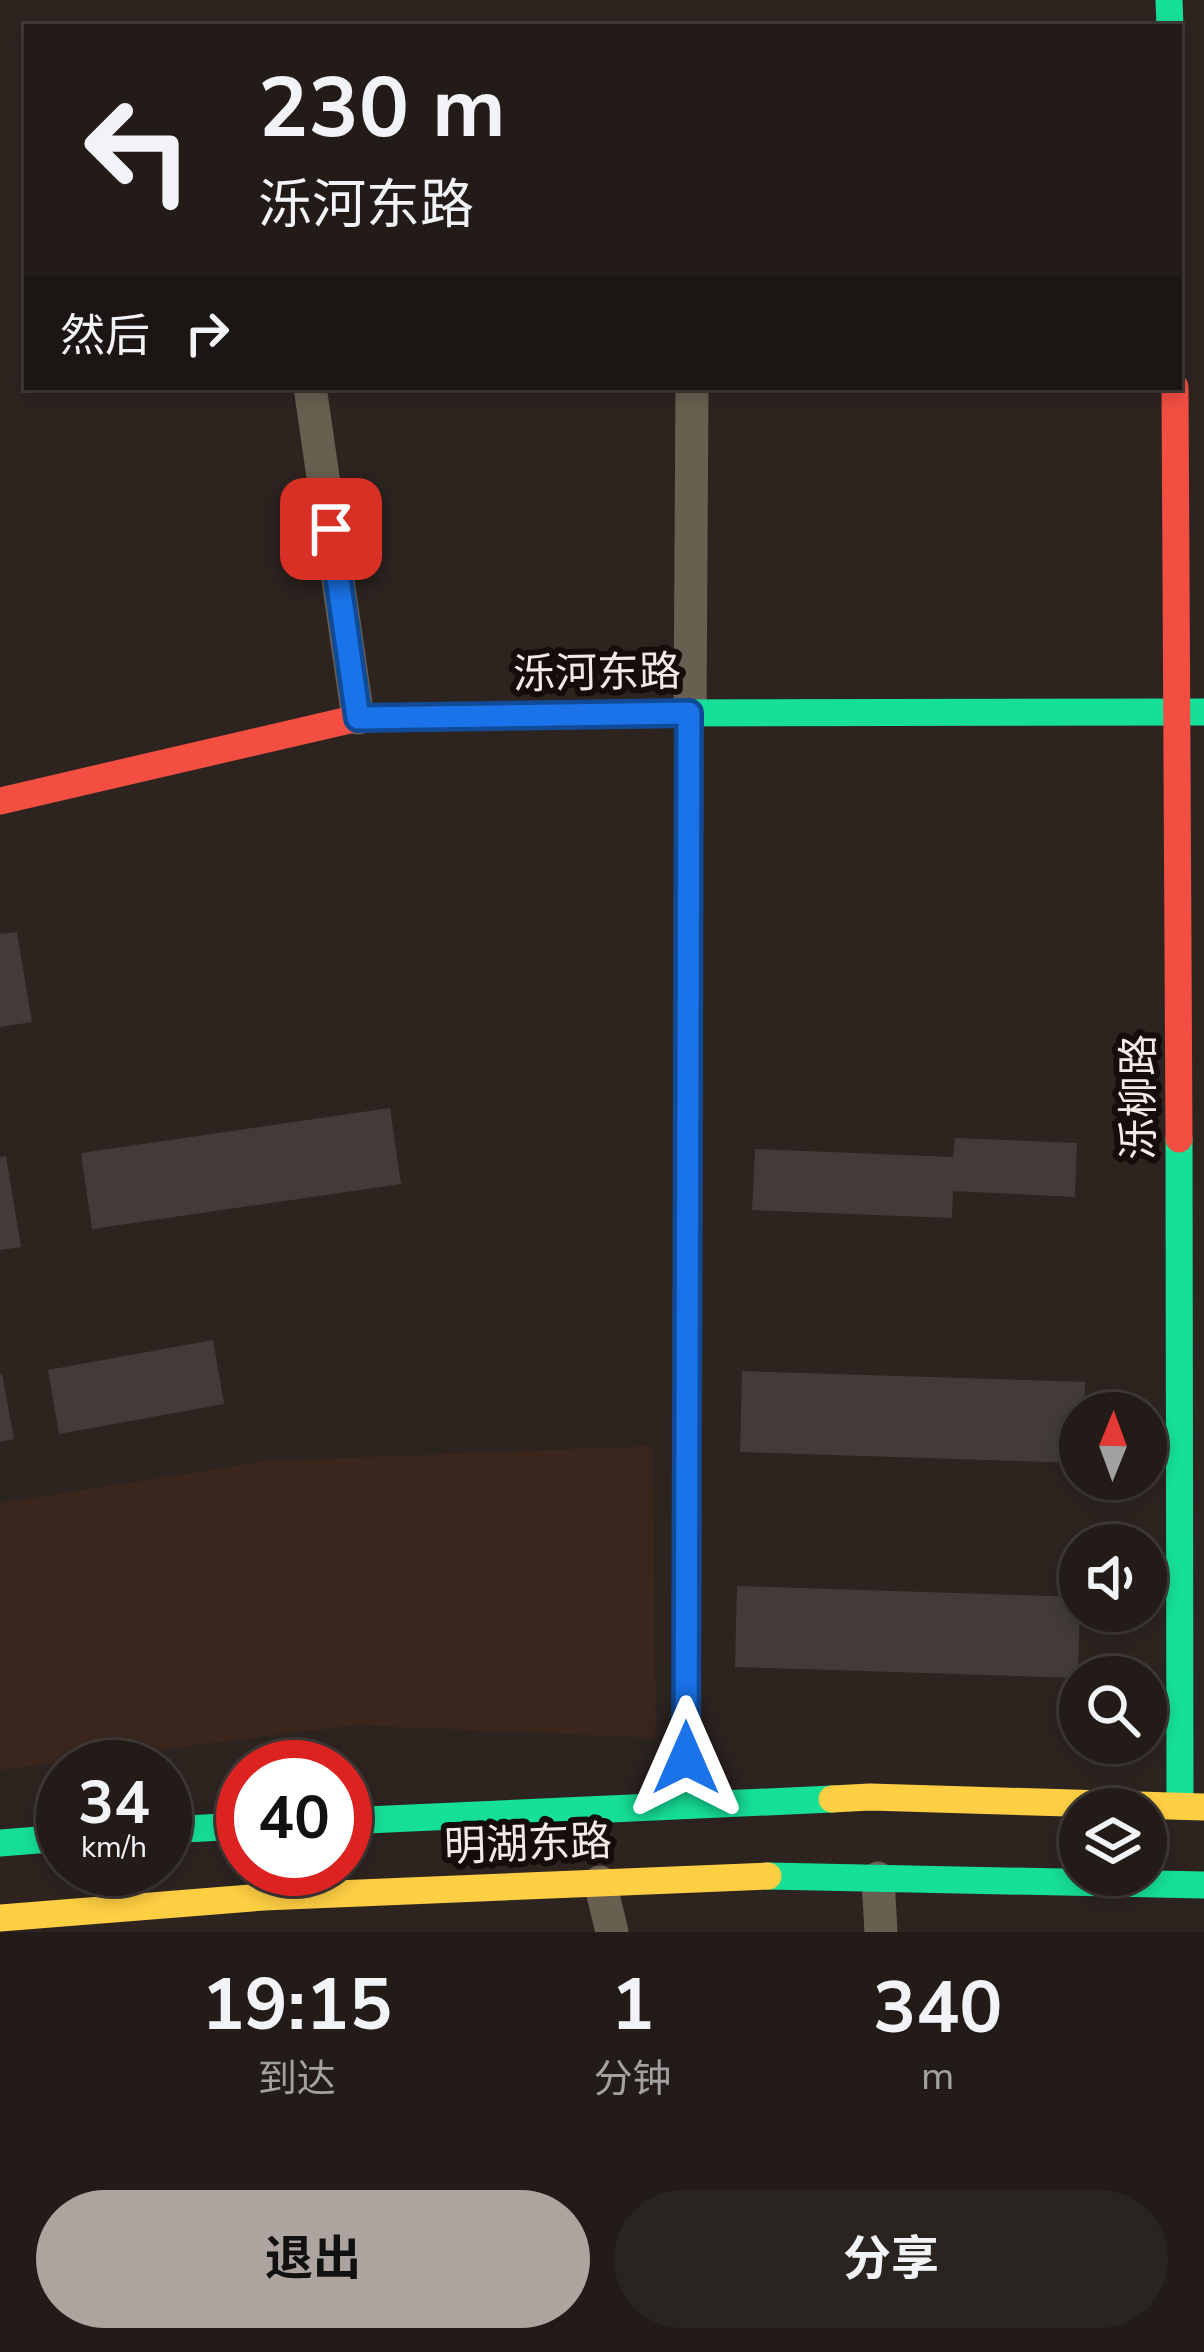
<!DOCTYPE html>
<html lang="zh">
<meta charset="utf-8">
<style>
body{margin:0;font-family:"Nunito Sans","Noto Sans SC",sans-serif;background:#2a2421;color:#f1f3f6;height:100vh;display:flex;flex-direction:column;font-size:45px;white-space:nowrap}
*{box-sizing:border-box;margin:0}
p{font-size:39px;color:#a2a1a2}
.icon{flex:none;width:66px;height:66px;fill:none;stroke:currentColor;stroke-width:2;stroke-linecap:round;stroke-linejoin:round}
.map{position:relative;height:1932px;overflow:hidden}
.sheet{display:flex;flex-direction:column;background:#221b18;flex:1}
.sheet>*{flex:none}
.top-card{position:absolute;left:24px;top:24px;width:1158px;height:366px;border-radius:0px;box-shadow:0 6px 18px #0003,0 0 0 3px #3f3937;background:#221b18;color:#f1f3f6;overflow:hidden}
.needle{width:78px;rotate:1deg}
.buttons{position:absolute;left:1059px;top:1392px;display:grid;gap:24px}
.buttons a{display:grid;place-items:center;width:108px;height:108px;border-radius:50%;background:#221b18;box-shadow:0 6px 18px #0003,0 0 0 3px #3f3937;font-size:60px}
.speed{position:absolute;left:36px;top:1740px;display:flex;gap:24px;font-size:60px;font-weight:700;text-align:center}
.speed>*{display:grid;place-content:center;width:156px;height:156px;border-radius:50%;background:#221b18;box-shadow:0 6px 18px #0003,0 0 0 3px #3f3937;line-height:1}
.speed small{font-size:30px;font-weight:400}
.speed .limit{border:18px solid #d22;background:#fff;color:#111}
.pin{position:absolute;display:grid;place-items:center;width:102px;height:102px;color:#fff;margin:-51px;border-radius:24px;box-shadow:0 6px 18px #0006}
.me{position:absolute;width:132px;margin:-66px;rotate:0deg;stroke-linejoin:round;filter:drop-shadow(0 0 9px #0008)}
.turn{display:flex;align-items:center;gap:42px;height:252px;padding:0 36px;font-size:54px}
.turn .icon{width:156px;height:156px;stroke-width:2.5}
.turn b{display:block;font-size:84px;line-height:102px}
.then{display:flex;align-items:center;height:114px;padding:0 36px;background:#0003;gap:24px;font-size:45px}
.eta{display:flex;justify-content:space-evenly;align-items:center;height:204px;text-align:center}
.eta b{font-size:72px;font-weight:700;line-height:84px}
.action{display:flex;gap:24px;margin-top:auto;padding:24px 36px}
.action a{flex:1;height:138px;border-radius:72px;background:#aea49f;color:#111;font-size:48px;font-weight:700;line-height:138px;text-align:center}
.action a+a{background:#2a2421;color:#f1f3f6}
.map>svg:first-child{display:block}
.built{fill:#3a261d}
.building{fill:#423b39}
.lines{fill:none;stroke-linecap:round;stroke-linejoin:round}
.street{stroke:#685f50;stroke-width:33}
.fast{stroke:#16e098;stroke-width:27}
.slow{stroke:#ffcf43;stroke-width:27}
.jam{stroke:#f24e42;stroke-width:27}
.route-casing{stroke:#114b97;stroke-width:30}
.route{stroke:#1a73e8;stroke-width:21}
.labels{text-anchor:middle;stroke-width:12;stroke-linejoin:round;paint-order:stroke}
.street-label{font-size:42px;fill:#f4e9e4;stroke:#150d0a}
</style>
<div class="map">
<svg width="1204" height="1932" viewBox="0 0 1204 1932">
<rect width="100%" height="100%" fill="#2d2420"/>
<path class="built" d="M652,1446L656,1738L355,1725L0,1770V1503L267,1461Z"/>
<g class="building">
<path d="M17,932L32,1022L0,1027V934Z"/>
<path d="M390,1108L401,1184L92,1229L81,1153Z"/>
<path d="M955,1138L1077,1143L1075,1197L953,1191L952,1218L752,1210L755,1149L953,1157Z"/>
<path d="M6,1156L21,1247L0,1250V1157Z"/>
<path d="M213,1340L224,1404L59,1434L48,1370Z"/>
<path d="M742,1371L1085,1382L1084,1413H1080V1463L740,1452Z"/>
<path d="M0,1374H2L14,1439L0,1442Z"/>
<path d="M737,1586L1080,1597L1078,1678L735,1667Z"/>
</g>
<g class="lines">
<g class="street">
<path d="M310,387L358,718"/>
<path d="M690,713L692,387"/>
<path d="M878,1878L881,1932"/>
<path d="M600,1882L612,1932"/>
</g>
<g class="fast">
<path d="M1169,0L1170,27"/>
<path d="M664,713L1204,712"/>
<path d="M1179,1139L1180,1806"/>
<path d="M686,1805L689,934"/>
<path d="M345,1821L832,1799"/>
<path d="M165,1830L243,1826"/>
<path d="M0,1843L63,1838"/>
<path d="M768,1876L1204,1885"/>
</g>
<g class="slow">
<path d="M832,1799L870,1797L1204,1807"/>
<path d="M0,1918L264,1897L768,1876"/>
</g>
<g class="jam">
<path d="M1175,387L1179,1139"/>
<path d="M0,801L358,718L664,713"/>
<path d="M689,934L690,713"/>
</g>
</g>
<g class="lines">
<defs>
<path id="route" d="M331,529L358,718L689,713L686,1758"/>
</defs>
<use href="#route" class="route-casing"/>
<use href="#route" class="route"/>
</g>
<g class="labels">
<g class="street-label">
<text transform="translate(597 672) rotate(-1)" y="15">泺河东路</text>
<text transform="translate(1138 1097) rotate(-90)" y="15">泺柳路</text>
<text transform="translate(528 1843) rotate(-2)" y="15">明湖东路</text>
</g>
</g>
</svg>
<div class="buttons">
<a><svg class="needle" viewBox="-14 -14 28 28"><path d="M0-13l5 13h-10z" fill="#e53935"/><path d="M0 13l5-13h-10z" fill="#a2a1a2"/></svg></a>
<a><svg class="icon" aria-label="sound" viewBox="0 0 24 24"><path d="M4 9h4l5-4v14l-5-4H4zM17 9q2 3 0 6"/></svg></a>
<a><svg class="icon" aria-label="search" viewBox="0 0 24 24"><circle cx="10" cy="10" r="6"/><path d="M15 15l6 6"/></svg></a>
<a><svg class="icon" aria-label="layers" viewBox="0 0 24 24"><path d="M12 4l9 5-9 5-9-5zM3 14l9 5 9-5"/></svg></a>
</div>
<div class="speed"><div>34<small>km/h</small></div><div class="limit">40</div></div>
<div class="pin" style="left:331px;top:529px;background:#d93025"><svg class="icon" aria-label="arrive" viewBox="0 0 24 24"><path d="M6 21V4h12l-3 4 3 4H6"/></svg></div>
<svg class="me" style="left:686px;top:1758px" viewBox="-20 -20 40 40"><path d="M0-17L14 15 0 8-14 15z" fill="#1a73e8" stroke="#fff" stroke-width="4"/></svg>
<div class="top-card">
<div class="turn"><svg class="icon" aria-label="left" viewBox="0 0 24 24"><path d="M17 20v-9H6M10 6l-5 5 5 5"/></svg><div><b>230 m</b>泺河东路</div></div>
<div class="then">然后<svg class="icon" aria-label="right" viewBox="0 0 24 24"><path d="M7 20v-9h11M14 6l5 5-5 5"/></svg></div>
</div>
</div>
<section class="sheet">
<div class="eta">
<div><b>19:15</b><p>到达</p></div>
<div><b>1</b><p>分钟</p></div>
<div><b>340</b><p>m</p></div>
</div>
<div class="action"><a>退出</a><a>分享</a></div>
</section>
